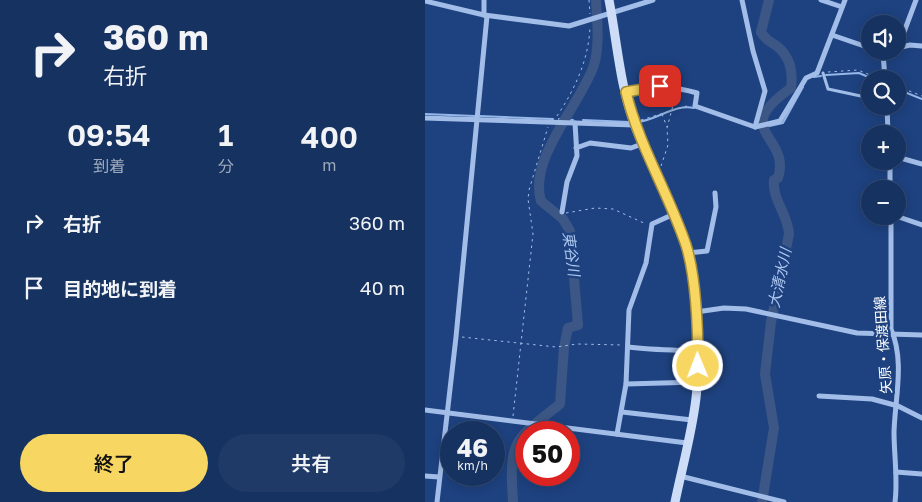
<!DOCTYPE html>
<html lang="ja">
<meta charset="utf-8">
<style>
body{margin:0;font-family:"Golos Text","Noto Sans JP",sans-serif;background:#1f3a66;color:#f1f3f6;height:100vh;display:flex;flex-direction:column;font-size:19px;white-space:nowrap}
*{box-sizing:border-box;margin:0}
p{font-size:16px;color:#9eaabd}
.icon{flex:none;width:28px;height:28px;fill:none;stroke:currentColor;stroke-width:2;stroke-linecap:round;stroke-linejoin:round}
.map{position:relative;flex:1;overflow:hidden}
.sheet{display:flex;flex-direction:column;background:#163260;width:425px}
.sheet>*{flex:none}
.banner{background:#163260;color:#f1f3f6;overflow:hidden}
.fabs{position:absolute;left:436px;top:15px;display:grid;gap:10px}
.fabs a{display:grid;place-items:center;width:45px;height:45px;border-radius:50%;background:#163260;box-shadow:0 2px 12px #0003,0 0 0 1px #354d75;font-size:25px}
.speed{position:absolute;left:15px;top:421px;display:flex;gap:10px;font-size:25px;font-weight:700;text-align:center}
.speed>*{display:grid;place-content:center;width:65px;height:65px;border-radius:50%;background:#163260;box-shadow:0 2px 12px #0003,0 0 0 1px #354d75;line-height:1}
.speed small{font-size:12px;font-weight:400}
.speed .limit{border:8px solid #d22;background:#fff;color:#111}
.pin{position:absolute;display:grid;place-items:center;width:42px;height:42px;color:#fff;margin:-21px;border-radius:10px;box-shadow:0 2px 8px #0006}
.me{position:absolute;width:55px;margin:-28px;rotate:359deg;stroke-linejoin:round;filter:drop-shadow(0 0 4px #0008)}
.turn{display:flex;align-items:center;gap:18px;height:105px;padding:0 20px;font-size:22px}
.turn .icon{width:65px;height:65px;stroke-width:2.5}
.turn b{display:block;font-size:35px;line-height:42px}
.eta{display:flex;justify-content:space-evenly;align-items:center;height:85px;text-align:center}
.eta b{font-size:30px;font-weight:600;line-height:35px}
.primary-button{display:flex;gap:10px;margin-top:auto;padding:10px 20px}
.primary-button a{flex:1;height:58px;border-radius:30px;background:#f7d661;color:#111;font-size:20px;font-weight:600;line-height:58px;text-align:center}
.primary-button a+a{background:#1f3a66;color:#f1f3f6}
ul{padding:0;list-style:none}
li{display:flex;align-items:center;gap:15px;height:65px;padding:0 20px}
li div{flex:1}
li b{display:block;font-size:19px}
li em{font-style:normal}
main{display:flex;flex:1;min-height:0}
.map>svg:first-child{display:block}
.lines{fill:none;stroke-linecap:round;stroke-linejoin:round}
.stream{stroke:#96b7ea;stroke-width:2}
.river{stroke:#3c5785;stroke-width:10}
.path{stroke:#a2bde8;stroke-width:1;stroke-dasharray:2.5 4;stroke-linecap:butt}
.lane{stroke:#a2bde8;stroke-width:3}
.street{stroke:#a2bde8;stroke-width:5}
.secondary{stroke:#cddcf7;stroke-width:9}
.route-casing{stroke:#a18b3f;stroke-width:12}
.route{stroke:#f7d661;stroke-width:9}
.labels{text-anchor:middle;stroke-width:5;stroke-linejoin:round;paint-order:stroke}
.street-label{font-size:14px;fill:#fff;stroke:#1e4280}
.water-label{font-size:15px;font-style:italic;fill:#adc7f0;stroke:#1e4280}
</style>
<main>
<section class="sheet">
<div class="banner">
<div class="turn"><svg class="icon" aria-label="right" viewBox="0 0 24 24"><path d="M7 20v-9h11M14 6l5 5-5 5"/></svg><div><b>360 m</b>右折</div></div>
</div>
<div class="eta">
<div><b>09:54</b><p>到着</p></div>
<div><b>1</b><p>分</p></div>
<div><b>400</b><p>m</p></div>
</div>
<ul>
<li><svg class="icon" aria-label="right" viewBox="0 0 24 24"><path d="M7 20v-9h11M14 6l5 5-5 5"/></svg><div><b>右折</b></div><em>360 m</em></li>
<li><svg class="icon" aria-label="arrive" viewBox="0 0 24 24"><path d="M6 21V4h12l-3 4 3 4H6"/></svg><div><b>目的地に到着</b></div><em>40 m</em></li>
</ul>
<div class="primary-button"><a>終了</a><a>共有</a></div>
</section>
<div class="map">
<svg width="497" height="502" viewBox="0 0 497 502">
<rect width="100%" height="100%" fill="#1e4280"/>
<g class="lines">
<g class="stream">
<path d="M401,75L434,73L448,79"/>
<path d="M389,77L396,76"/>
<path d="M472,89L497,99"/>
<path d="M0,114L50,116"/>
<path d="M55,116L128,119"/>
<path d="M134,119L148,120"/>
<path d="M158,120L204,122"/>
<path d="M212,122C230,121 251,103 269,108"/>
<path d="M340,127L358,123L378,87"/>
</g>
<g class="river">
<path d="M88,502C84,440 88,441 135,404L139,347L143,328L153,325L145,231L138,219L116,201C103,158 156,104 169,65C175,45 172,20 171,0"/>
<path d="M337,502L349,428L340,374L346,322L364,234C363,214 347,200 349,180L353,178C367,135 303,132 366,88C368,73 366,58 353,47C345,41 341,41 336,32L344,0"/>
</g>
<g class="path">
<path d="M164,0L165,14"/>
<path d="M403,72L433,70L455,79"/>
<path d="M472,86L497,96"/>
<path d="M237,114L242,127"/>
<path d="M132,116C150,89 164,59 165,26"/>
<path d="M216,120L265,105"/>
<path d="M236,166L243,145L242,128L251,94"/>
<path d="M141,213L170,208L188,209L221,224"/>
<path d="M37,337L131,347L152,344L197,345"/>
<path d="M88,416L108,234L103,199L104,190L123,127"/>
</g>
<path class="lane" d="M398,73L403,89L445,98"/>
<g class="street">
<path d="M59,0V15"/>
<path d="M317,0L328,51L340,91L330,127"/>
<path d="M396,0L417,7"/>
<path d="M0,1L59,15L144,26L228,0"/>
<path d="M407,35L445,48"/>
<path d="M472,48L485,45L497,46"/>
<path d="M473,48L491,0"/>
<path d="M458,53L460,79"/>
<path d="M201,92C226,88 247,85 272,93L270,106L330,127L355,121L381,78L392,73L420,0"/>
<path d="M462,106L463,134"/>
<path d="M0,118L209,125"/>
<path d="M151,148L165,143L206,148L217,144"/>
<path d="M472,157L497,164"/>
<path d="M465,161V189"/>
<path d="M137,212L142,182L152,156L150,123"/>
<path d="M466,216V329C480,361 470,398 469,432C469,455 473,479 470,502"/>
<path d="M471,216L497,225"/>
<path d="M263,253L282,251L291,207L290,193"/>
<path d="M271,312L299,308L321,309L432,333L497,335"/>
<path d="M203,347C226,350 249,350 273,351"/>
<path d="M201,384L273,382"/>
<path d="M394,396L447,399L473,406L497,418"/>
<path d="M0,410L262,443"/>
<path d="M197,412L267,420"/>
<path d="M192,434L201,384L204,310L221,263L227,224L249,214"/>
<path d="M471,472L497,474"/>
<path d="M0,476L14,477"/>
<path d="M255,476L359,502"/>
<path d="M12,502L31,337L62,16"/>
</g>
<path class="secondary" d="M184,0C192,41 195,87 210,126C225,168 252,207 262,251C272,293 276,356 271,398C267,433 257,468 250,502"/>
</g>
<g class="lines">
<defs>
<path id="route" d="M235,86L201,92C214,146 243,192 261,245C271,277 273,332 273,366"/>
</defs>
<use href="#route" class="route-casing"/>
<use href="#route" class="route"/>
</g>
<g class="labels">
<g class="street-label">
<text transform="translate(458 345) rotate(-94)" y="5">矢原・保渡田線</text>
</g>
<g class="water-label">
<text transform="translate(146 254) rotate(82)" y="5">東谷川</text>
<text transform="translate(355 278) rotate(-78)" y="5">大清水川</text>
</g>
</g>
</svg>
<div class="fabs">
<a><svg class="icon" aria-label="sound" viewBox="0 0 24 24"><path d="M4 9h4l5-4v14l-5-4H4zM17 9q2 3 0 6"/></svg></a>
<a><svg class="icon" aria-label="search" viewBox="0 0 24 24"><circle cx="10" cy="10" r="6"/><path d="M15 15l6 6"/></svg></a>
<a>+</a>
<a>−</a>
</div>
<div class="speed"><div>46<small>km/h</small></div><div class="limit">50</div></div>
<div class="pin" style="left:235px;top:86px;background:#d93025"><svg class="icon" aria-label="arrive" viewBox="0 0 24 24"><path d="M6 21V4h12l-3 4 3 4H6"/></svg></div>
<svg class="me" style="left:273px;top:366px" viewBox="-20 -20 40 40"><circle r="17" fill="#f7d661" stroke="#fff" stroke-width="3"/><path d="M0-11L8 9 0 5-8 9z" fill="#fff"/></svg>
</div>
</main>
